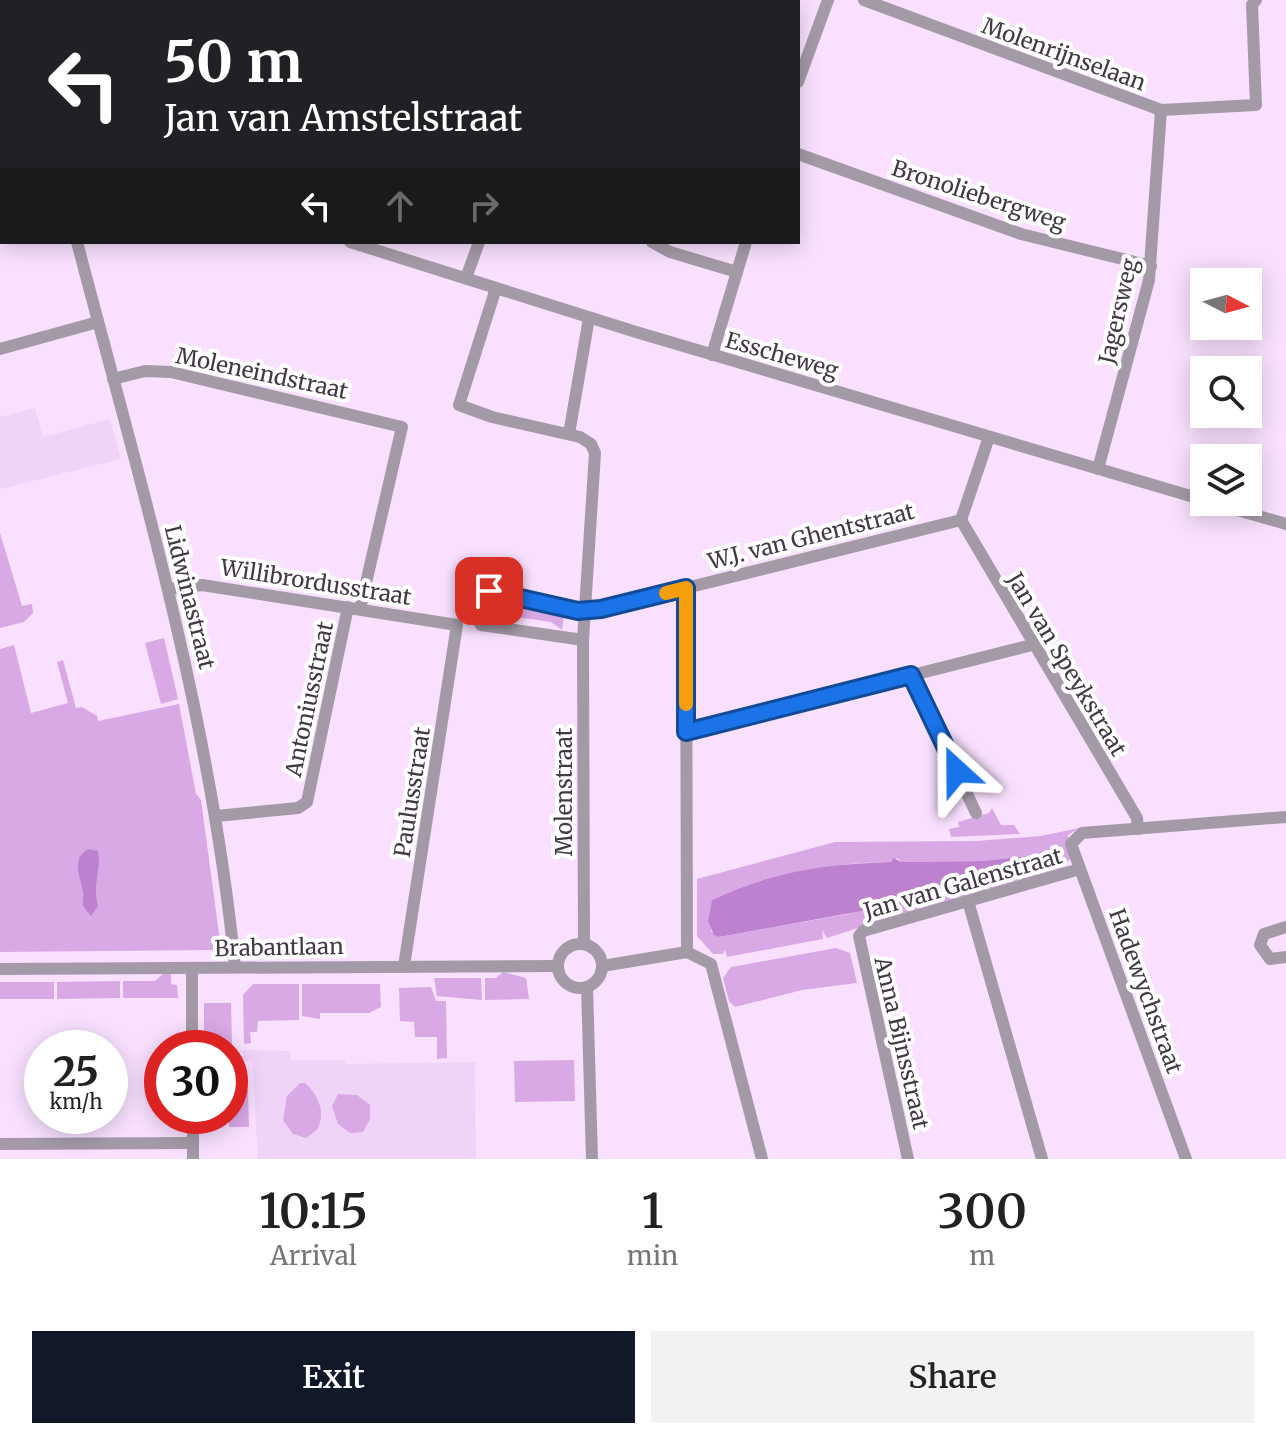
<!DOCTYPE html>
<style>
body{margin:0;font-family:Merriweather,serif;background:#f2f2f2;color:#222;height:100vh;display:flex;flex-direction:column;font-size:30px;white-space:nowrap}
*{box-sizing:border-box;margin:0}
p{font-size:26px;color:#767676}
.icon{flex:none;width:44px;height:44px;fill:none;stroke:currentColor;stroke-width:2;stroke-linecap:round;stroke-linejoin:round}
.map{position:relative;height:1159px;overflow:hidden}
.drawer{display:flex;flex-direction:column;background:#fff;flex:1}
.drawer>*{flex:none}
.banner{position:absolute;left:0px;top:0px;width:800px;height:244px;box-shadow:0 4px 20px #0003;background:#202124;color:#fff;overflow:hidden}
.needle{width:52px;rotate:96deg}
.fabs{position:absolute;left:1190px;top:268px;display:grid;gap:16px}
.fabs a{display:grid;place-items:center;width:72px;height:72px;border-radius:0px;background:#fff;box-shadow:0 4px 20px #0003;font-size:40px}
.speed{position:absolute;left:24px;top:1030px;display:flex;gap:16px;font-size:40px;font-weight:700;text-align:center}
.speed>*{display:grid;place-content:center;width:104px;height:104px;border-radius:50%;background:#fff;box-shadow:0 4px 20px #0003;line-height:1}
.speed small{font-size:20px;font-weight:400}
.speed .limit{border:12px solid #d22;background:#fff;color:#111}
.pin{position:absolute;display:grid;place-items:center;width:68px;height:68px;color:#fff;margin:-34px;border-radius:16px;box-shadow:0 4px 12px #0006}
.me{position:absolute;width:88px;margin:-44px;rotate:336deg;stroke-linejoin:round;filter:drop-shadow(0 0 6px #0008)}
.turn{display:flex;align-items:center;gap:28px;height:168px;padding:0 32px;font-size:36px}
.turn .icon{width:104px;height:104px;stroke-width:2.5}
.turn b{display:block;font-size:56px;line-height:68px}
.lanes{display:flex;align-items:center;height:76px;padding:0 32px;background:#0003;justify-content:center;gap:40px;direction:ltr}
.lanes .off{opacity:.35}
.eta{display:flex;justify-content:space-evenly;align-items:center;height:136px;text-align:center}
.eta b{font-size:48px;font-weight:600;line-height:56px}
.cta{display:flex;gap:16px;margin-top:auto;padding:16px 32px}
.cta a{flex:1;height:92px;border-radius:0px;background:#111827;color:#fff;font-size:32px;font-weight:600;line-height:92px;text-align:center}
.cta a+a{background:#f2f2f2;color:#222}
.map>svg:first-child{display:block}
.built{fill:#f0d4f8}
.green{fill:#d9a9e6;fill-rule:evenodd}
.water{fill:#be81cf}
.lines{fill:none;stroke-linecap:round;stroke-linejoin:round}
.minor{stroke:#a49aa7;stroke-width:12}
.route-casing{stroke:#114b97;stroke-width:20}
.route{stroke:#1a73e8;stroke-width:14}
.slow{stroke:#f59e0b;stroke-width:14}
.labels{text-anchor:middle;stroke-width:8;stroke-linejoin:round;paint-order:stroke}
.street-label{font-size:22px;fill:#423945;stroke:#fff}
</style>
<div class="map">
<svg width="1286" height="1159" viewBox="0 0 1286 1159">
<rect width="100%" height="100%" fill="#f8e0fe"/>
<g class="built">
<path d="M35,408L43,437L110,419L121,459L0,489V417Z"/>
<path d="M243,1050L290,1051L291,1060H345V1064L475,1062L476,1159H258L252,1061H244Z"/>
</g>
<g class="green">
<path d="M0,533L22,606L32,604L33,613L24,622L0,628Z"/>
<path d="M496,599L564,615L562,630L551,622L503,615L490,617L484,606L489,600Z"/>
<path d="M164,638L178,699L161,704L145,643Z"/>
<path d="M14,645L31,713L68,703L57,662L63,660L76,708L82,707L97,716L98,721L179,704L196,794L201,800L220,941L213,950L0,952V649Z"/>
<path d="M992,808L1001,825H1014L1020,834L951,837L949,829L959,827L958,822L989,813Z"/>
<path d="M1079,828L1068,835L1070,859L1061,870L858,928L827,938L822,930L823,939L727,957L725,950L723,954H713L697,936V879L835,842L976,841L1041,836ZM1034,855L1036,861L848,914L719,937L711,931L712,900C771,872 828,863 891,862L897,858L901,862L984,861Z"/>
<path d="M836,948L850,953L857,983L802,990L735,1007L729,1001L723,978L731,967Z"/>
<path d="M503,972L526,978L529,999L485,1000V978H496Z"/>
<path d="M163,974H171V984L177,985L178,998H123V981H155Z"/>
<path d="M434,978H481L482,1000L437,996Z"/>
<path d="M120,981V998L57,999V982Z"/>
<rect x="0" y="982" width="54" height="17"/>
<path d="M253,984H299V1020L258,1021L257,1032H250L251,1043L244,1044L243,995Z"/>
<path d="M302,984H380L381,1007L369,1013H320V1019L302,1016Z"/>
<path d="M431,987L436,1001H446L447,1058L437,1059V1037H415L414,1022L400,1021L399,988Z"/>
<path d="M204,1003H231L232,1044H222L216,1036L204,1032Z"/>
<path d="M574,1060L575,1101L515,1102L514,1061Z"/>
<path d="M300,1083H305C319,1096 326,1113 317,1130L306,1138L293,1134L283,1120L287,1096Z"/>
<path d="M230,1090H248L249,1127H229Z"/>
<path d="M338,1094L357,1095L370,1105V1119L363,1132L350,1133L338,1124L332,1106Z"/>
</g>
<g class="water">
<path d="M88,849L98,851C102,868 92,884 98,906L91,916L83,906C82,901 84,897 83,892C81,877 70,860 88,849Z"/>
<path d="M1035,855L1036,861L867,910L719,937L714,935L708,921L712,900C773,871 825,864 891,862L894,858L901,862L984,861Z"/>
</g>
<g class="lines">
<g class="minor">
<path d="M864,0L1161,110L1256,105L1252,5L1256,0"/>
<path d="M126,2V0"/>
<path d="M155,2L156,0"/>
<path d="M546,2L547,0"/>
<path d="M798,82L828,0"/>
<path d="M0,129L2,130"/>
<path d="M798,154L1021,234L1151,266"/>
<path d="M77,242C140,482 211,719 235,967"/>
<path d="M350,242L636,332L1204,500"/>
<path d="M652,242L670,252L737,272"/>
<path d="M466,278L479,242"/>
<path d="M496,288L459,405L492,417L580,437L591,444L595,453L583,640L584,944"/>
<path d="M0,349L98,322"/>
<path d="M712,355L746,242"/>
<path d="M113,379L145,371L171,372L402,427L360,609"/>
<path d="M569,434L589,318"/>
<path d="M1098,469L1149,280L1161,110"/>
<path d="M1210,502L1286,524"/>
<path d="M961,520L1137,818L1138,829"/>
<path d="M961,520L989,437"/>
<path d="M686,588L687,952"/>
<path d="M169,589L202,585L457,625L404,966"/>
<path d="M583,640L481,625C472,612 473,598 489,591L578,611L601,609L961,520"/>
<path d="M911,675L976,813"/>
<path d="M686,732L1032,645"/>
<path d="M216,816L298,808L307,802L348,607"/>
<path d="M968,901L1042,1159"/>
<path d="M1286,927L1264,934L1260,945L1270,959L1286,957"/>
<circle cx="580" cy="966" r="22"/>
<path d="M602,966L687,952L711,964L762,1159"/>
<path d="M192,968V1048"/>
<path d="M0,969L558,966"/>
<path d="M587,987L592,1159"/>
<path d="M193,1116V1159"/>
<path d="M0,1144L193,1143"/>
<path d="M908,1159L859,936L863,931L1080,869"/>
<path d="M1186,1159L1071,844L1082,833L1286,817"/>
</g>
</g>
<g class="lines">
<defs>
<path id="route" d="M489,591L578,611L601,609L686,588V732L911,675L957,771"/>
</defs>
<use href="#route" class="route-casing"/>
<use href="#route" class="route"/>
<path class="slow" d="M666,593L686,588V704"/>
</g>
<g class="labels">
<g class="street-label">
<text transform="translate(1064 54) rotate(20)" y="8">Molenrijnselaan</text>
<text transform="translate(979 195) rotate(18)" y="8">Bronoliebergweg</text>
<text transform="translate(1118 311) rotate(-77)" y="8">Jagersweg</text>
<text transform="translate(782 355) rotate(16)" y="8">Esscheweg</text>
<text transform="translate(262 373) rotate(12)" y="8">Moleneindstraat</text>
<text transform="translate(811 536) rotate(-14)" y="8">W.J. van Ghentstraat</text>
<text transform="translate(316 582) rotate(9)" y="8">Willibrordusstraat</text>
<text transform="translate(190 597) rotate(76)" y="8">Lidwinastraat</text>
<text transform="translate(1067 664) rotate(59)" y="8">Jan van Speykstraat</text>
<text transform="translate(309 699) rotate(-78)" y="8">Antoniusstraat</text>
<text transform="translate(412 792) rotate(-81)" y="8">Paulusstraat</text>
<text transform="translate(564 792) rotate(-90)" y="8">Molenstraat</text>
<text transform="translate(963 883) rotate(-16)" y="8">Jan van Galenstraat</text>
<text transform="translate(279 947) rotate(-1)" y="8">Brabantlaan</text>
<text transform="translate(1146 991) rotate(70)" y="8">Hadewychstraat</text>
<text transform="translate(902 1043) rotate(77)" y="8">Anna Bijnsstraat</text>
</g>
</g>
</svg>
<div class="fabs">
<a><svg class="needle" viewBox="-14 -14 28 28"><path d="M0-13l5 13h-10z" fill="#e53935"/><path d="M0 13l5-13h-10z" fill="#767676"/></svg></a>
<a><svg class="icon" aria-label="search" viewBox="0 0 24 24"><circle cx="10" cy="10" r="6"/><path d="M15 15l6 6"/></svg></a>
<a><svg class="icon" aria-label="layers" viewBox="0 0 24 24"><path d="M12 4l9 5-9 5-9-5zM3 14l9 5 9-5"/></svg></a>
</div>
<div class="speed"><div>25<small>km/h</small></div><div class="limit">30</div></div>
<div class="pin" style="left:489px;top:591px;background:#d93025"><svg class="icon" aria-label="arrive" viewBox="0 0 24 24"><path d="M6 21V4h12l-3 4 3 4H6"/></svg></div>
<svg class="me" style="left:957px;top:771px" viewBox="-20 -20 40 40"><path d="M0-17L14 15 0 8-14 15z" fill="#1a73e8" stroke="#fff" stroke-width="4"/></svg>
<div class="banner">
<div class="turn"><svg class="icon" aria-label="left" viewBox="0 0 24 24"><path d="M17 20v-9H6M10 6l-5 5 5 5"/></svg><div><b>50 m</b>Jan van Amstelstraat</div></div>
<div class="lanes"><svg class="icon" aria-label="left" viewBox="0 0 24 24"><path d="M17 20v-9H6M10 6l-5 5 5 5"/></svg><svg class="icon off" aria-label="ahead" viewBox="0 0 24 24"><path d="M12 20V5M6 11l6-6 6 6"/></svg><svg class="icon off" aria-label="right" viewBox="0 0 24 24"><path d="M7 20v-9h11M14 6l5 5-5 5"/></svg></div>
</div>
</div>
<section class="drawer">
<div class="eta">
<div><b>10:15</b><p>Arrival</p></div>
<div><b>1</b><p>min</p></div>
<div><b>300</b><p>m</p></div>
</div>
<div class="cta"><a>Exit</a><a>Share</a></div>
</section>
